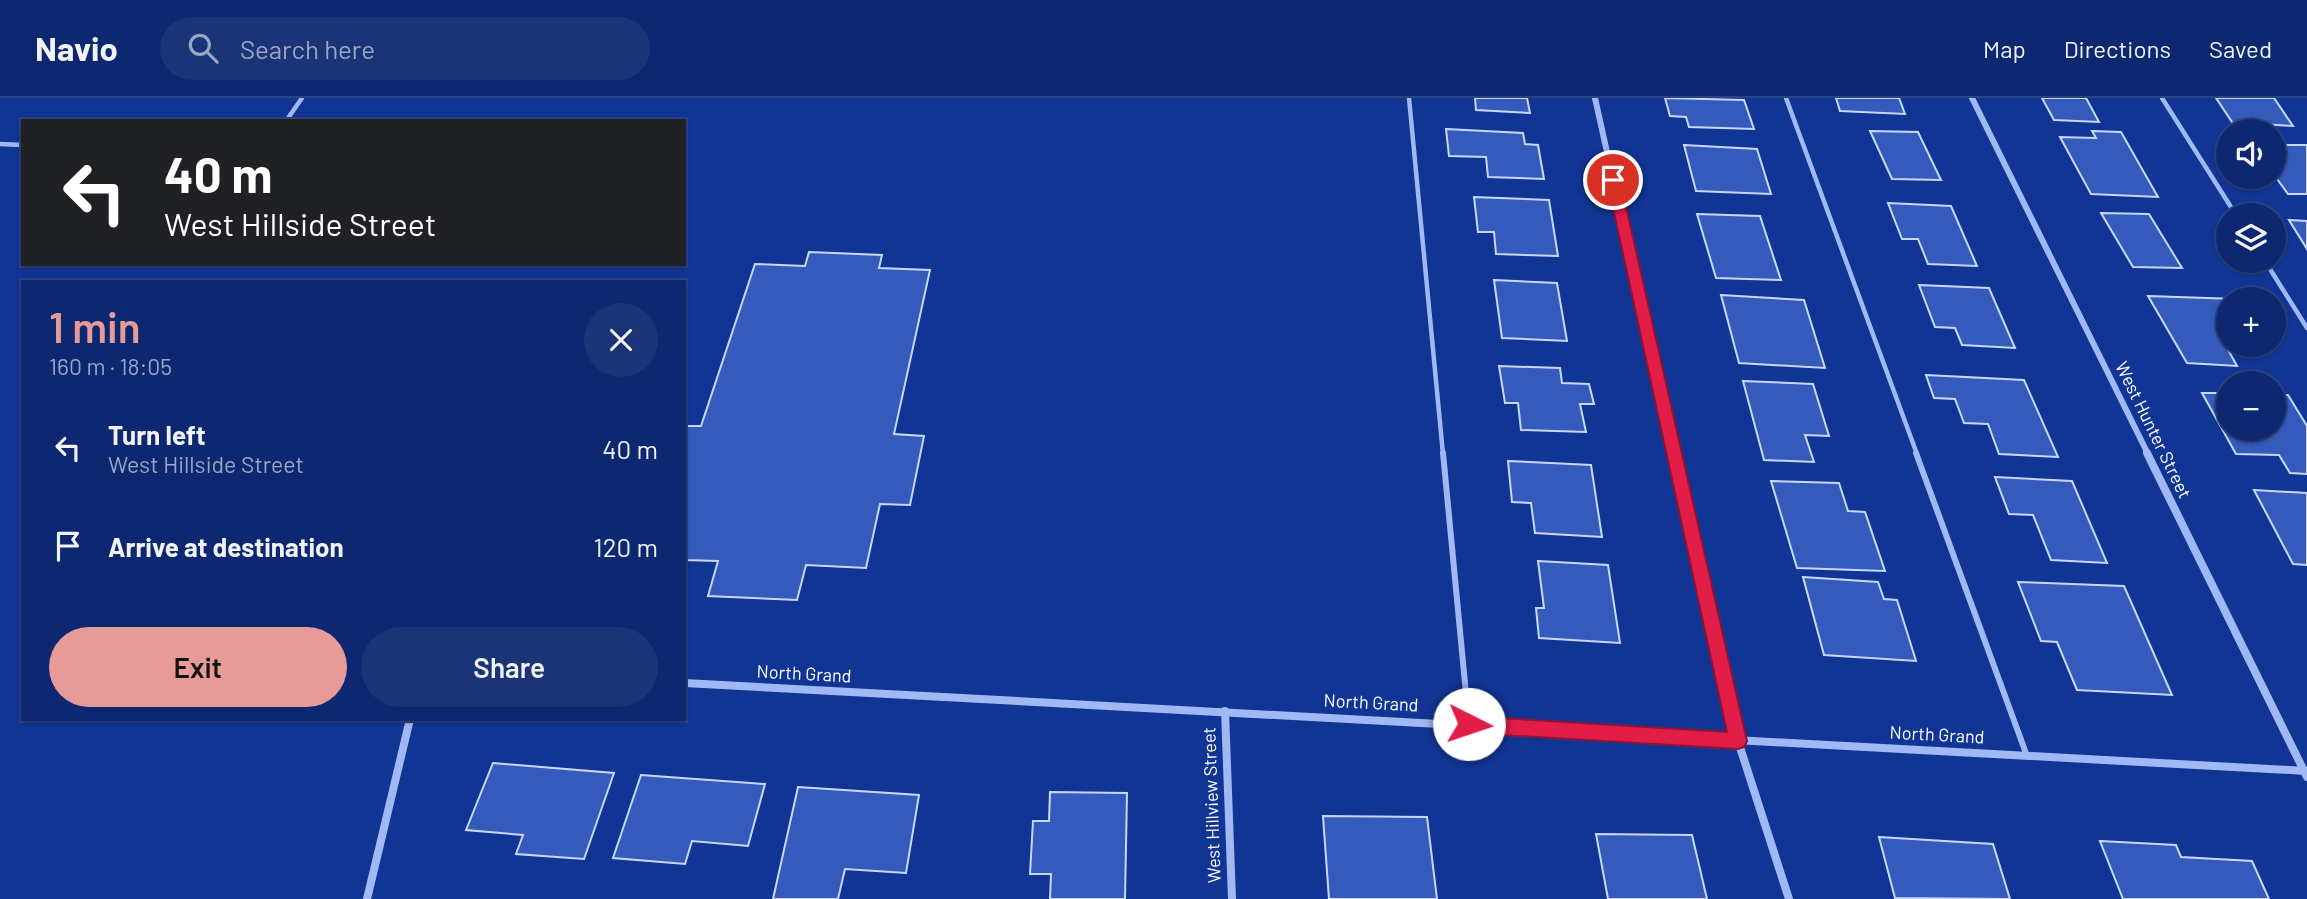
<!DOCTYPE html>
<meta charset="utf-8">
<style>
body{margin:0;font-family:Barlow,sans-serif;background:#1b3478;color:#f1f3f6;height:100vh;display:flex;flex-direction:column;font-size:26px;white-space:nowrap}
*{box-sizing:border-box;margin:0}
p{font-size:23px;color:#9aa6c3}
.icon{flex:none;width:38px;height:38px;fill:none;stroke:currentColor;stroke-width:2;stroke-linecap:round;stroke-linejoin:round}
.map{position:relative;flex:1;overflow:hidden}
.side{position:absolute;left:21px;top:182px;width:665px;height:441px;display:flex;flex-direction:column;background:#0d2870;border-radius:0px;box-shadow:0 2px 5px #0004,0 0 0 2px #2d4483}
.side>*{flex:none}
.banner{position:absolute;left:21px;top:21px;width:665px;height:147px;border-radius:0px;box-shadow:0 2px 5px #0004,0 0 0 2px #2d4483;background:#202124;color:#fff;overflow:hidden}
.tools{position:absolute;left:2216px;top:21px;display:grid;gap:14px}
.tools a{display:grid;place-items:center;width:70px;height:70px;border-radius:50%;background:#0d2870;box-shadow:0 2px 5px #0004,0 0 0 2px #2d4483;font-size:35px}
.pin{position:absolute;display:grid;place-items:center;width:60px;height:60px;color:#fff;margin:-30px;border:4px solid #fff;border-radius:50%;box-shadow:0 2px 7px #0007}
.me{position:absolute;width:77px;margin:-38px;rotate:94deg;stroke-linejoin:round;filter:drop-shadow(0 0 5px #0008)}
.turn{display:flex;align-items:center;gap:24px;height:147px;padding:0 28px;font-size:32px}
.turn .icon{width:91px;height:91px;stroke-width:2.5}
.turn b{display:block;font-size:49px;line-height:60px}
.round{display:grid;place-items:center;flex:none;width:74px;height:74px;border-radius:37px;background:#1b3478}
.headline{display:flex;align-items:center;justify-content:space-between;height:119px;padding:0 28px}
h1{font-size:42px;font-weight:600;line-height:52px;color:#e69b98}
.primary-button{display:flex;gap:14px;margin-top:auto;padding:14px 28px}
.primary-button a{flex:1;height:80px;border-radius:42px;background:#e69b98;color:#111;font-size:28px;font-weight:600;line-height:80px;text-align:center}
.primary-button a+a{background:#1b3478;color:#f1f3f6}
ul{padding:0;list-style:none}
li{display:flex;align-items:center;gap:21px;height:98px;padding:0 28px}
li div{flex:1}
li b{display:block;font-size:26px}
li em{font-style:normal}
header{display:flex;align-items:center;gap:42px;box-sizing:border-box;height:98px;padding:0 35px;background:#0d2870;border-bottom:2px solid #2d4483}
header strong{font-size:33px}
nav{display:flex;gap:38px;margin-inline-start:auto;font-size:24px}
.search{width:490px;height:63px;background:#1b3478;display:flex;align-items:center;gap:18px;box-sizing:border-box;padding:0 24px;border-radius:38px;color:#9aa6c3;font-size:26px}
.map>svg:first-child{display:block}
.building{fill:#345bbc;stroke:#c8d7fe;stroke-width:2}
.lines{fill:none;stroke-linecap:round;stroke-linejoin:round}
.lane-far1{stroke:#a0b8f3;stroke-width:4.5}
.lane{stroke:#a0b8f3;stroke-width:6}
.street-far1{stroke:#a0b8f3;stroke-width:6}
.street{stroke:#a0b8f3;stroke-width:8}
.route{fill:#e11d48;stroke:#92132f;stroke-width:2}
.labels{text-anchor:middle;stroke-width:7;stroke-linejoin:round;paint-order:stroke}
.street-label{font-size:18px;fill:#fff;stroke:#113595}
</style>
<header>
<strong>Navio</strong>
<div class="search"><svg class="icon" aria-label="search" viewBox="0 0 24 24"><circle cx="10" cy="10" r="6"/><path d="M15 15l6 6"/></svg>Search here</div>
<nav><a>Map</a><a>Directions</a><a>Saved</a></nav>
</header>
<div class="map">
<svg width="2307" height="801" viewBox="0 0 2307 801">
<rect width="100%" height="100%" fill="#113595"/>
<g class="building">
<path d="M1475,0H1527L1530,15L1476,12Z"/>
<path d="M1665,0L1744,2L1754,31L1689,29L1686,19L1670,18Z"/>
<path d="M1836,0H1899L1905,16L1840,13Z"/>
<path d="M2042,0H2086L2099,24L2054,22Z"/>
<path d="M2216,0H2274L2293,28L2260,26L2265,33H2238Z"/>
<path d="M1446,31L1523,35L1525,46L1538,47L1544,81L1488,79L1486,59L1449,58Z"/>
<path d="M1870,33L1918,34L1941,82L1892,81Z"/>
<path d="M2092,33L2121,34L2158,99L2091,96L2060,39L2096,40Z"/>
<path d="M1684,47L1757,51L1771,96L1696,93Z"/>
<path d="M2273,47H2307V96H2288L2277,81L2256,79H2273Z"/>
<path d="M1474,99L1549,102L1558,158L1496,156L1494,134H1478Z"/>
<path d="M1888,105L1951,108L1977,168L1928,166L1918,141H1902Z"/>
<path d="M2101,115L2149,116L2182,170L2133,169Z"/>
<path d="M1697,116L1760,118L1781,182L1716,180Z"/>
<path d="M2289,122L2307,123V151Z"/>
<path d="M809,154L882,157L879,170L930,172L894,336L924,338L910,407L880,406L866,470L806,467L797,502L708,498L718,463L684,462V328H701L755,166L805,168Z"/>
<path d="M1494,182L1557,185L1567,243L1502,240Z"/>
<path d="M1919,187L1989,190L2015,250L1962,247L1955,230L1935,229Z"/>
<path d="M1721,197L1804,202L1825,270L1739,265Z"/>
<path d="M2148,198L2237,201H2228V239H2221L2237,268L2187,265Z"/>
<path d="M1499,268L1560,270L1562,285L1589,286L1594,306H1580L1586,334L1521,332L1518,305H1505Z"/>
<path d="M1926,277L2024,282L2058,359L1999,356L1988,326L1964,325L1955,301L1934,300Z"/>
<path d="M1743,283L1813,286L1829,338L1805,337L1814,364L1764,362Z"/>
<path d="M2202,295H2228V331H2273V297H2288L2307,328V376L2290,375L2279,357L2236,356Z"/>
<path d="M1508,363L1591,367L1602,439L1535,435L1531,405L1512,404Z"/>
<path d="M1995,379L2072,383L2107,465L2051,462L2033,417L2009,416Z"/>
<path d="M1771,383L1839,385L1848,413L1865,414L1885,473L1797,470Z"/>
<path d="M2254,392L2307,395V467L2293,466Z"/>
<path d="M1538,463L1608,467L1620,545L1539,540L1536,510H1544Z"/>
<path d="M1803,479L1878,484L1884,501L1897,502L1916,563L1824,557Z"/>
<path d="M2018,484L2124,488L2172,597L2077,592L2057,544L2041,543Z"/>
<path d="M493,665L614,675L584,761L516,756L523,737L466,732Z"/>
<path d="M641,677L765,686L748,748L692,743L685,766L613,760Z"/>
<path d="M798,689L919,697L906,775L845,771L838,801H773Z"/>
<path d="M1050,694L1127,695L1125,801H1050L1051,776H1030L1033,723H1049Z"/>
<path d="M1323,718L1427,719L1437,801H1329Z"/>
<path d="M1596,736L1692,737L1707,801H1608Z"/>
<path d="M1879,739L1993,746L2010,801L1895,800Z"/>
<path d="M2100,743L2176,747L2181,759L2252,763L2269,801H2123Z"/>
</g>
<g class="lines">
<g class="lane-far1">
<path d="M1409,0L1443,356"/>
<path d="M1786,0L1917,356"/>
<path d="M2162,0L2236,117"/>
<path d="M286,23L302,0"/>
<path d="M0,46L23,47"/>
<path d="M2265,163L2307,230"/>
</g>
<g class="lane">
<path d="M1443,355L1469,627"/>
<path d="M1916,355L2027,658"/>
</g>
<g class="street-far1">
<path d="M1595,0L1674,356"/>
<path d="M1972,0L2148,356"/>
</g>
<g class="street">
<path d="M1674,355L1738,643L1789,801"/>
<path d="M2147,355L2307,679"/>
<path d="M684,585L2307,673"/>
<path d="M1225,613L1232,801"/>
<path d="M367,801L410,621"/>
</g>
</g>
<path class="route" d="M1613,77L1620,82L1747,643L1744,649L1738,651L1469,635L1463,632L1460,626L1463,621L1469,618L1727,634L1607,82Z"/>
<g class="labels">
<g class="street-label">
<text transform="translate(2153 332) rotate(64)" y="6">West Hunter Street</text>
<text transform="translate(804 576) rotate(3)" y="6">North Grand</text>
<text transform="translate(1371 605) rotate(3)" y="6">North Grand</text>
<text transform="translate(1937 637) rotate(3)" y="6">North Grand</text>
<text transform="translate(1212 707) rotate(-92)" y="6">West Hillview Street</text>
</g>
</g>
</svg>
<div class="tools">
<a><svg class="icon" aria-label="sound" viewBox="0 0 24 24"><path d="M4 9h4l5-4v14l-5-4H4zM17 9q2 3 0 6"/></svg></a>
<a><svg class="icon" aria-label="layers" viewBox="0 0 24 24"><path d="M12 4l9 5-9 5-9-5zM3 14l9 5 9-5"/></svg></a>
<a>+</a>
<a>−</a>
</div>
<div class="pin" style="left:1613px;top:82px;background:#d93025"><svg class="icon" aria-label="arrive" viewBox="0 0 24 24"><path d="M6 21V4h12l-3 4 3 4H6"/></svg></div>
<svg class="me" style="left:1469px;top:626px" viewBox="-20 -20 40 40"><circle r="19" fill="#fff"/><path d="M0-13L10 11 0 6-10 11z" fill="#e11d48"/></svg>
<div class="banner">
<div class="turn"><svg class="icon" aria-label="left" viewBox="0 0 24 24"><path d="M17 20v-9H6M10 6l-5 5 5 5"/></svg><div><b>40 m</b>West Hillside Street</div></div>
</div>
<section class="side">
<div class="headline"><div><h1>1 min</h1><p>160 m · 18:05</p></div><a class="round"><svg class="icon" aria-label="close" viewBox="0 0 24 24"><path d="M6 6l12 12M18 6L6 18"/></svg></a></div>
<ul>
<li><svg class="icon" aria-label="left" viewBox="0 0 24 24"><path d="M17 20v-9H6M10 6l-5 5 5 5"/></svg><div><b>Turn left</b><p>West Hillside Street</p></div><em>40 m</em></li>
<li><svg class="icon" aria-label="arrive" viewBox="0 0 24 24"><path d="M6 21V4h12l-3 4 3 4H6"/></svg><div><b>Arrive at destination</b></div><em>120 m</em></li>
</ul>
<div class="primary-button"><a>Exit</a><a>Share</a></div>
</section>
</div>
